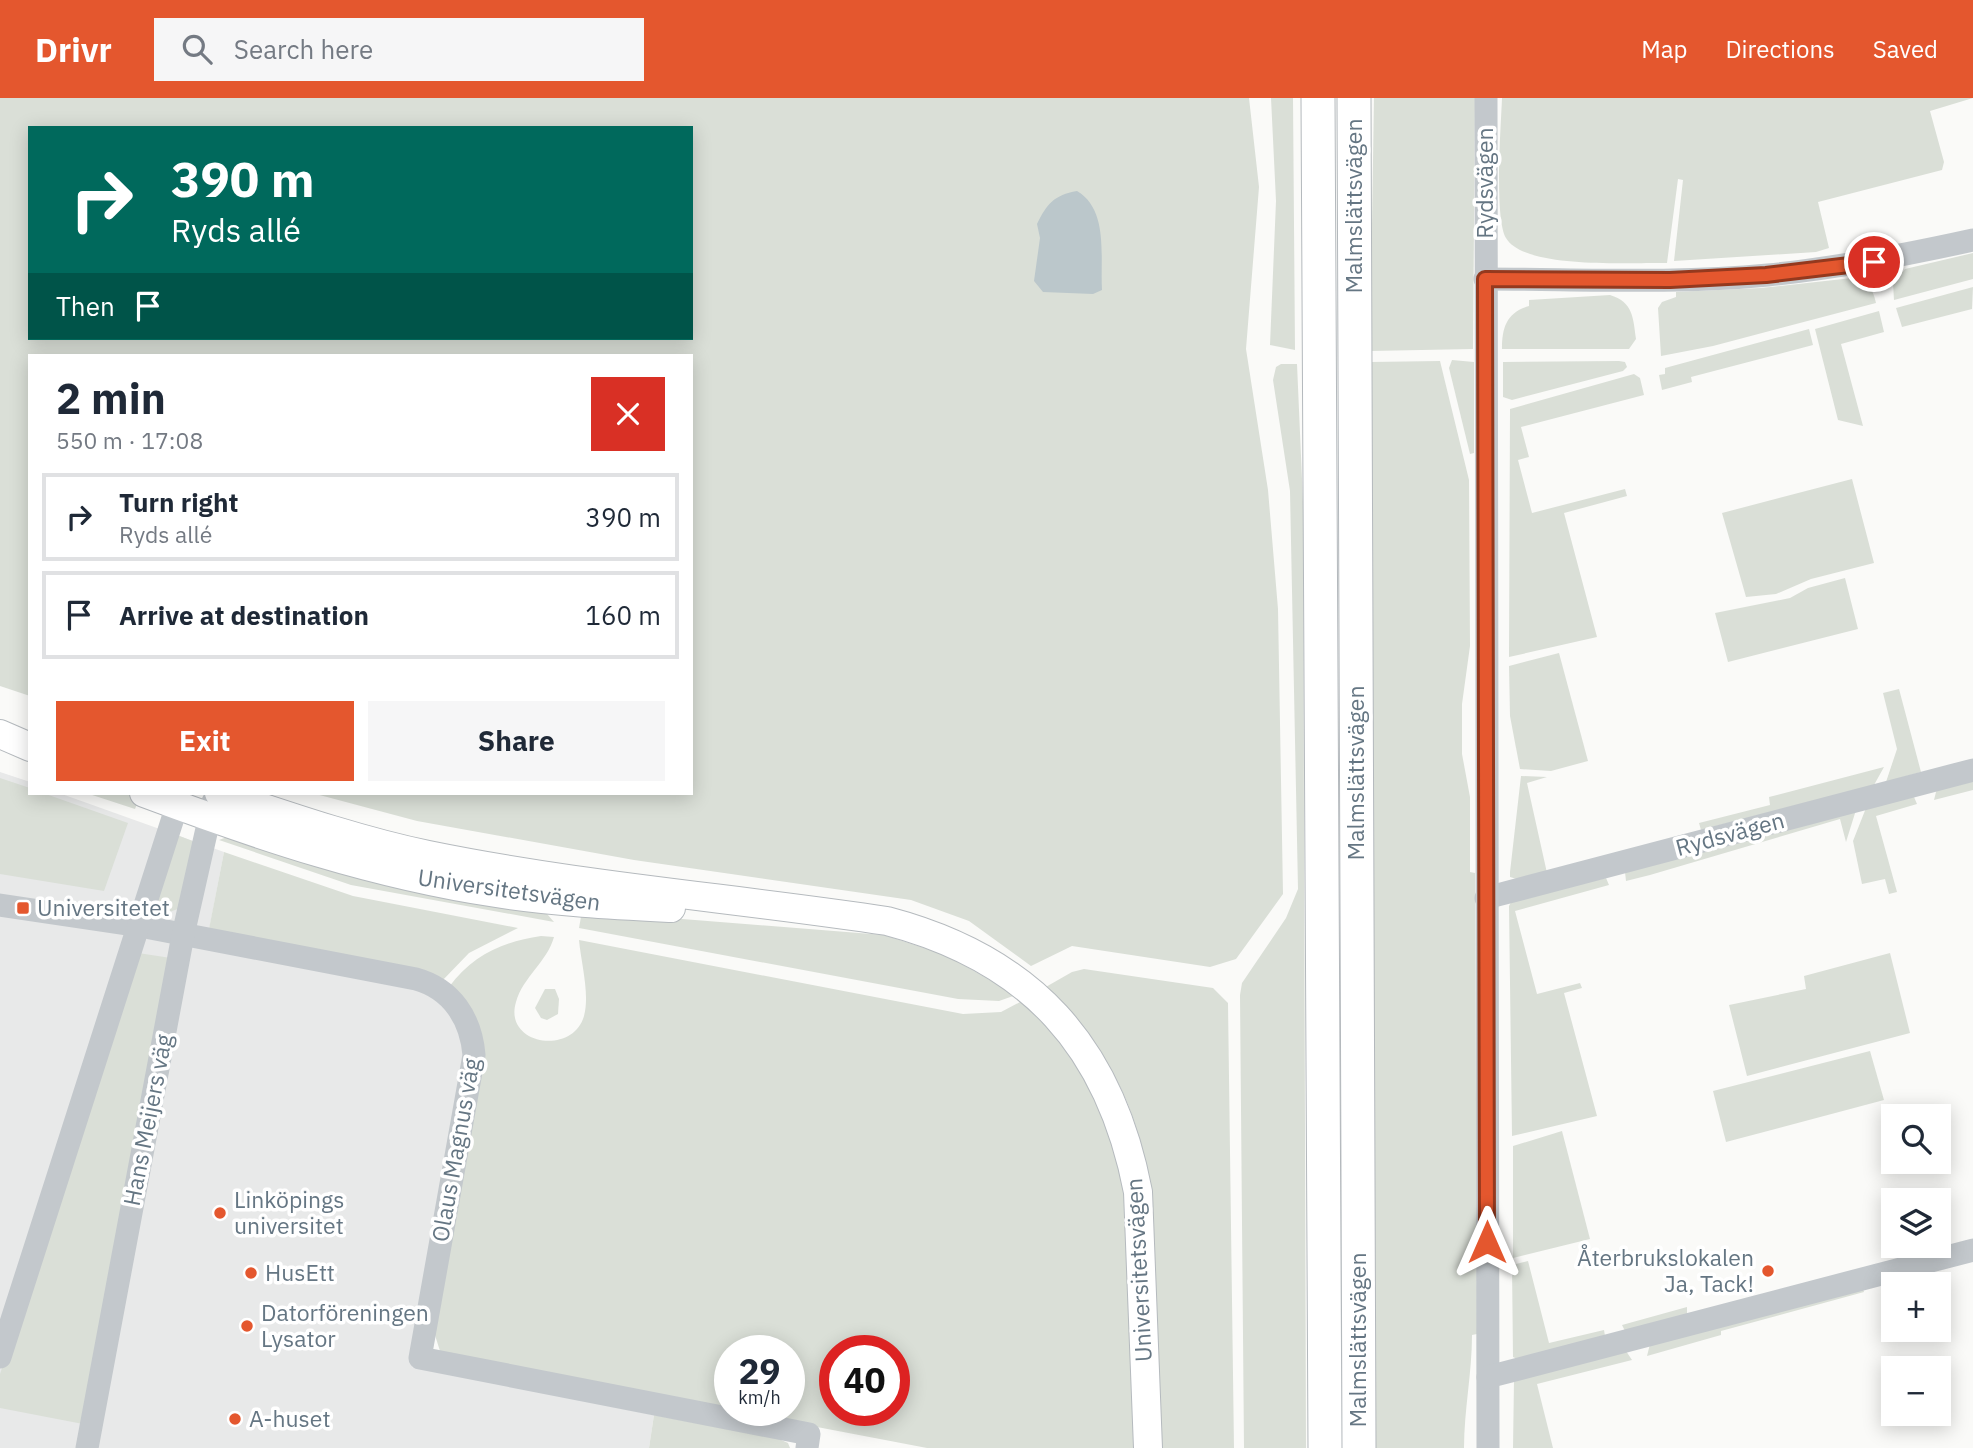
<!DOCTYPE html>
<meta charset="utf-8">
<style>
body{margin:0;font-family:"IBM Plex Sans",sans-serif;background:#f6f6f7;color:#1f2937;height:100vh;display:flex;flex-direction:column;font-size:26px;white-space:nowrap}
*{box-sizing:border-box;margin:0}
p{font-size:23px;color:#747a83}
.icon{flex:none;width:38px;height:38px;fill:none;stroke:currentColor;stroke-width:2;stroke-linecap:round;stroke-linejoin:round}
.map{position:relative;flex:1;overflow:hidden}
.side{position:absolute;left:28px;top:256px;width:665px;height:441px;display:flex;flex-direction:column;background:#fff;border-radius:0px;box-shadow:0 4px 18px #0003}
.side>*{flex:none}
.guide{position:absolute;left:28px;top:28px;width:665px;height:214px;border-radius:0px;box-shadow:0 4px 18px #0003;background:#00695c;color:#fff;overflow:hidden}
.controls{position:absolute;left:1881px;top:1006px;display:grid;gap:14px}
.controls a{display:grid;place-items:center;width:70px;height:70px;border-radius:0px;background:#fff;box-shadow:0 4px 18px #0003;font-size:35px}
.speed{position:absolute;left:714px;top:1237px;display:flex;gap:14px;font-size:35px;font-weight:700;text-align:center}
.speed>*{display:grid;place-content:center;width:91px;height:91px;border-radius:50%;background:#fff;box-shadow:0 4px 18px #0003;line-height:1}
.speed small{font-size:18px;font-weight:400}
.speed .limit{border:10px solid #d22;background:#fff;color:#111}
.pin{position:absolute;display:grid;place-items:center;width:60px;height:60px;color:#fff;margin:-30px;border:4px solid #fff;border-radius:50%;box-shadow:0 2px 7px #0007}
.me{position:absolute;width:77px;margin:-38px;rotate:0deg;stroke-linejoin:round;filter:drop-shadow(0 0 5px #0008)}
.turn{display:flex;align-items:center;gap:24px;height:147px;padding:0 28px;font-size:32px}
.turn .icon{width:91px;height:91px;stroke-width:2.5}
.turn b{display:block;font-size:49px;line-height:60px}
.then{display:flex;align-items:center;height:66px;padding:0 28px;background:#0003;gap:14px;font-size:26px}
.round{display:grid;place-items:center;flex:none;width:74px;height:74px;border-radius:0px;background:#f6f6f7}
.summary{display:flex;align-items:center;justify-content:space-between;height:119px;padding:0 28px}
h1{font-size:42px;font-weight:800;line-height:52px}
.button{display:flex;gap:14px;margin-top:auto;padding:14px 28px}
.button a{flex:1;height:80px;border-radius:0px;background:#e4572e;color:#fff;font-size:28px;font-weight:800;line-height:80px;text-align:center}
.button a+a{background:#f6f6f7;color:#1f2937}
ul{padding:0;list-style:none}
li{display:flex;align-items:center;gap:21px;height:88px;margin:0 14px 10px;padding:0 14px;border:4px solid #e0e1e3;border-radius:0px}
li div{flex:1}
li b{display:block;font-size:26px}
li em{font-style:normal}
header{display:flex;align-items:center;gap:42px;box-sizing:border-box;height:98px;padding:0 35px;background:#e4572e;color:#fff}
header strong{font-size:33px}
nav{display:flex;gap:38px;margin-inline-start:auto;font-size:24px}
.search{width:490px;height:63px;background:#f6f6f7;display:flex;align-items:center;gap:18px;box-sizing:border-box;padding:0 24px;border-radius:0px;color:#747a83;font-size:26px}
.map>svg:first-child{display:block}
.built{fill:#e8e9e9}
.green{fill:#dadfd7;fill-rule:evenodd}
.water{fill:#bbc7cb}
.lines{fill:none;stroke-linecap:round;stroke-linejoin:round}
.major-casing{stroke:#b5babe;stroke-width:30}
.highway-casing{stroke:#b4b9bd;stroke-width:35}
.minor{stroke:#c3c8cc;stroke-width:23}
.major{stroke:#fff;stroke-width:28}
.highway{stroke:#fff;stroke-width:33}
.route-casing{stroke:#94391e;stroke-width:18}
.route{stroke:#e4572e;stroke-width:12}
.poi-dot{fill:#e4572e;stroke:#fff;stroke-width:2.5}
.labels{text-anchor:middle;stroke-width:7;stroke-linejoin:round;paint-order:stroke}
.street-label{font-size:23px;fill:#657683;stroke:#fff}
.poi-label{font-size:23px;fill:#657683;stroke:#fff;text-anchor:start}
</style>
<header>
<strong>Drivr</strong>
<div class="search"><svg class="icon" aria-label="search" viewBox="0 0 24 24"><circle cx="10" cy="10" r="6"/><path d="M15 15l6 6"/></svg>Search here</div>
<nav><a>Map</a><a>Directions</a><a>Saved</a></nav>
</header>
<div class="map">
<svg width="1973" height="1350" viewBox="0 0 1973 1350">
<rect width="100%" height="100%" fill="#fafaf8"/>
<path class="built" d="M0,674L30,684V695H59L224,754L206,848L422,890L452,914L467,960L412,1269L654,1317L649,1350H0Z"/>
<g class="green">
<path d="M0,0H1249L1259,89L1246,251L1268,392L1278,511L1283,796L1236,861L1210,869L1072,848L1031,868L969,823L911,802L634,762L417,723L312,695H691V257H30V598L0,588ZM30,30H691V240H30Z"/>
<path d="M1271,0H1293L1295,252L1270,247L1276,103Z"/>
<path d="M1374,0H1475L1473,251L1370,253Z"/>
<path d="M1502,0H1973L1930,13L1944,64L1942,72L1818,104L1829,150L1816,154L1674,163L1683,82L1678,81L1667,165C1632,164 1525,172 1506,140C1494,119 1501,28 1502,0Z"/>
<path d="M1973,155V181L1894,202L1893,185L1905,171Z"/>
<path d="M1852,180C1867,184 1873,190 1876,205L1713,248L1661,258L1658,210L1662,204L1676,199V194L1761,190Z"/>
<path d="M1973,189L1972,211L1902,229L1896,210Z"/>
<path d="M1610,197C1633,204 1633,219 1636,241L1629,251H1502C1502,229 1507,214 1529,208V202Z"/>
<path d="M1879,213L1884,234L1841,246L1863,328L1838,322L1815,231Z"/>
<path d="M1809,231L1813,247L1691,279L1692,284L1662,292L1659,277L1665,276V270Z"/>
<path d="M1452,262L1474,264V355L1470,356L1449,270Z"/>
<path d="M1440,263L1469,382L1470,548L1462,606V656L1470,699V774L1475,775L1477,1236L1472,1237C1472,1275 1464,1312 1464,1350H1374L1370,264Z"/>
<path d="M1619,263L1625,264L1627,269L1623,273L1512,302L1503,299V264Z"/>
<path d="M1281,266H1297L1303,404L1306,1350H1244L1240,897L1242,885L1286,820L1298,791L1290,393L1273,282L1276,269Z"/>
<path d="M1634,276L1640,280L1644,297L1521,329L1529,359L1518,362L1532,415L1625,391L1627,398L1564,415L1597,539L1509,559L1510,311Z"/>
<path d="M1852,381L1874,465L1811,481L1776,496L1746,499L1722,415Z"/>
<path d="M1845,480L1858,531L1728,564L1715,515L1790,500L1808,490Z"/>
<path d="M1559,555L1588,663L1551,673L1520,671L1510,618L1509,568Z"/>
<path d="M1899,591L1921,674L1886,684L1897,651L1883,595Z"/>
<path d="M1884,669L1874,687L1701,732L1699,725L1770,707L1769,699Z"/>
<path d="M1521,678L1547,679L1527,685L1547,775L1520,782L1510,779V774Z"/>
<path d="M0,680L30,690V695H43L128,725L104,793L0,776Z"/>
<path d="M1973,681V692L1934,702L1937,690Z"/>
<path d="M86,695H126L139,700L135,711Z"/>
<path d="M1914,699L1917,706L1876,718L1897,794L1889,796L1885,781L1862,786L1853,743L1866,710Z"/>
<path d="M1856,712L1846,744L1840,721L1650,777L1626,783L1625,774Z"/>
<path d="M177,737L195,744L178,811L166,815L161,812L158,801Z"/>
<path d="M227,739L541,809L554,824L351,787L219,742Z"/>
<path d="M224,754L353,798L518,830L469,855L441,884L209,831Z"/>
<path d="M1606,780L1609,787L1515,813L1537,896L1580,885L1582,890L1564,895L1597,1018L1512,1038L1509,808L1512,802Z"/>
<path d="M582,813L884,837L946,857L1016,897L999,903L958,901L579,830Z"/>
<path d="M541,838L554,839C547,864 523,879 516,904C503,947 573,958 584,918C590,896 581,865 579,842L963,916L1001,914L1022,903C1070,950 1111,1010 1122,1077C1128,1116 1128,1156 1129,1195C1131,1246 1133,1298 1134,1350H927L733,1313L789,1312V1253H730V1312L440,1253L434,1234L481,951L449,889C473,857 502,844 541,838ZM835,1253H894V1312H835Z"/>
<path d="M138,855L171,860L83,1326L0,1310V1276Z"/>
<path d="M1890,855L1910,935L1747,978L1729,907L1806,891L1804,878Z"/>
<path d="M1084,871L1213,890L1228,905L1234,1350H1161C1159,1296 1157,1243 1155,1189C1151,1058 1143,985 1044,890L1072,874Z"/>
<path d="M545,891H555L559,901L558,916L547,922L541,920L535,910Z"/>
<path d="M1870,953L1884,1002L1726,1044L1713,993Z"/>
<path d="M1562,1033L1590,1141L1513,1160V1048Z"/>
<path d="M1528,1163L1549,1245L1604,1232L1605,1238L1517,1261L1513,1259L1512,1167Z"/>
<path d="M1862,1188L1864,1194L1721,1233V1237L1647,1258L1650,1246Z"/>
<path d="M1687,1209V1216L1625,1233L1622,1227Z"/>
<path d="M1626,1253L1632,1262L1537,1286L1553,1350H1513L1514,1282Z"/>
<path d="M654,1317L779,1341L788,1345L790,1350H649Z"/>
</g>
<path class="water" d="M1077,93C1109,112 1100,159 1102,192L1093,196L1043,194L1034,183L1040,140L1037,126C1047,106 1054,97 1077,93Z"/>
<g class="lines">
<defs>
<g id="major">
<path d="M0,636L30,649"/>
<path d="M144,695C259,738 375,777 496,795C554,804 613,807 671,810"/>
<path d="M219,695C288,718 357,742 428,757C579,788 735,800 887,823C1031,861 1110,948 1138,1094L1148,1350"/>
</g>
<g id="highway">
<path d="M1318,0L1325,1350"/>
<path d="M1354,0L1359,1350"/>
</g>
</defs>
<use href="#major" class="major-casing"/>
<use href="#highway" class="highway-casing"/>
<g class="minor">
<path d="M1486,0L1488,1350"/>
<path d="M1485,181C1579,181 1674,186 1768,177C1837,170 1905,157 1973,142"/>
<path d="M1486,800L1973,672"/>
<path d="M0,807L140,828L416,881C452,891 471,921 474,957L420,1260L809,1336L807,1350"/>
<path d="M0,1259L181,695"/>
<path d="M1488,1279L1973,1152"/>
<path d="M87,1350L183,837L213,704"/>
</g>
<use href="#major" class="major"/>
<use href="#highway" class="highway"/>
</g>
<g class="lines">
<defs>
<path id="route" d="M1487,1144L1485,181L1670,182L1766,177L1874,164"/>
</defs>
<use href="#route" class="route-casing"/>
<use href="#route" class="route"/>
</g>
<g class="poi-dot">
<rect x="16" y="803" width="14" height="14" rx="3.5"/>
<circle cx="220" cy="1115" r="7"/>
<circle cx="1768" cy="1173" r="7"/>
<circle cx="251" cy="1175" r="7"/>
<circle cx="247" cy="1228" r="7"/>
<circle cx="235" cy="1321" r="7"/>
</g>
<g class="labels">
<g class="street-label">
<text transform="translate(1485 85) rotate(-90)" y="8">Rydsvägen</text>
<text transform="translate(1354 108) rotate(-90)" y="8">Malmslättsvägen</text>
<text transform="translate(1356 675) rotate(-90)" y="8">Malmslättsvägen</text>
<text transform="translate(1730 736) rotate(-15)" y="8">Rydsvägen</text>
<text transform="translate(509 792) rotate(8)" y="8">Universitetsvägen</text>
<text transform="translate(148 1022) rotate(-79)" y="8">Hans Meijers väg</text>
<text transform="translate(456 1052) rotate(-80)" y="8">Olaus Magnus väg</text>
<text transform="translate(1139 1172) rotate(-93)" y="8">Universitetsvägen</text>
<text transform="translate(1358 1242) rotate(-90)" y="8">Malmslättsvägen</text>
</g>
<g class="poi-label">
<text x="37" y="818">Universitetet</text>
<text x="234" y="1110">Linköpings<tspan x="234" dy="26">universitet</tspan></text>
<text x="1754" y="1168" text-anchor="end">Återbrukslokalen<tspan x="1754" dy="26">Ja, Tack!</tspan></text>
<text x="265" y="1183">HusEtt</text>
<text x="261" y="1223">Datorföreningen<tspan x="261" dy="26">Lysator</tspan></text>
<text x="249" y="1329">A-huset</text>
</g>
</g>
</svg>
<div class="controls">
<a><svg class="icon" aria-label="search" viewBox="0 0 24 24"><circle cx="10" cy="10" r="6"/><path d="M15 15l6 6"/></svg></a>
<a><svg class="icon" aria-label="layers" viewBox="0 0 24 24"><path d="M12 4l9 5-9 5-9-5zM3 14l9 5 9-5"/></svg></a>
<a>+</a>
<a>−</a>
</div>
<div class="speed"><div>29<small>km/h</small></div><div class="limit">40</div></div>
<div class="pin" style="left:1874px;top:164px;background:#d93025"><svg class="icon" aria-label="arrive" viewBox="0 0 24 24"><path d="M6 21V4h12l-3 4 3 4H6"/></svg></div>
<svg class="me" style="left:1487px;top:1144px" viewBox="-20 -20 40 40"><path d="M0-17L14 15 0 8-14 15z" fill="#e4572e" stroke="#fff" stroke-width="4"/></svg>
<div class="guide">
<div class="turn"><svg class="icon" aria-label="right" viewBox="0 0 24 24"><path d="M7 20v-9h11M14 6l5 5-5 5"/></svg><div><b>390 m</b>Ryds allé</div></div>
<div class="then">Then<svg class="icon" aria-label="arrive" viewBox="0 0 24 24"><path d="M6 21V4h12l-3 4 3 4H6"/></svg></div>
</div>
<section class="side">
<div class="summary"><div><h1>2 min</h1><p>550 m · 17:08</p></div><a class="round" style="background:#d93025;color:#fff"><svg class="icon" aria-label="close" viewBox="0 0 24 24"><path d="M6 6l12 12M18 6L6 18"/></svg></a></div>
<ul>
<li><svg class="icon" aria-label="right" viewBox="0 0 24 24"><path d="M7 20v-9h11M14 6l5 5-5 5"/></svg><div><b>Turn right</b><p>Ryds allé</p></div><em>390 m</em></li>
<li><svg class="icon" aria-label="arrive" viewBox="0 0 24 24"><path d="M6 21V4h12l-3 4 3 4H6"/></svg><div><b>Arrive at destination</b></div><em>160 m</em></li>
</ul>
<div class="button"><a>Exit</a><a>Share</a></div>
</section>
</div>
